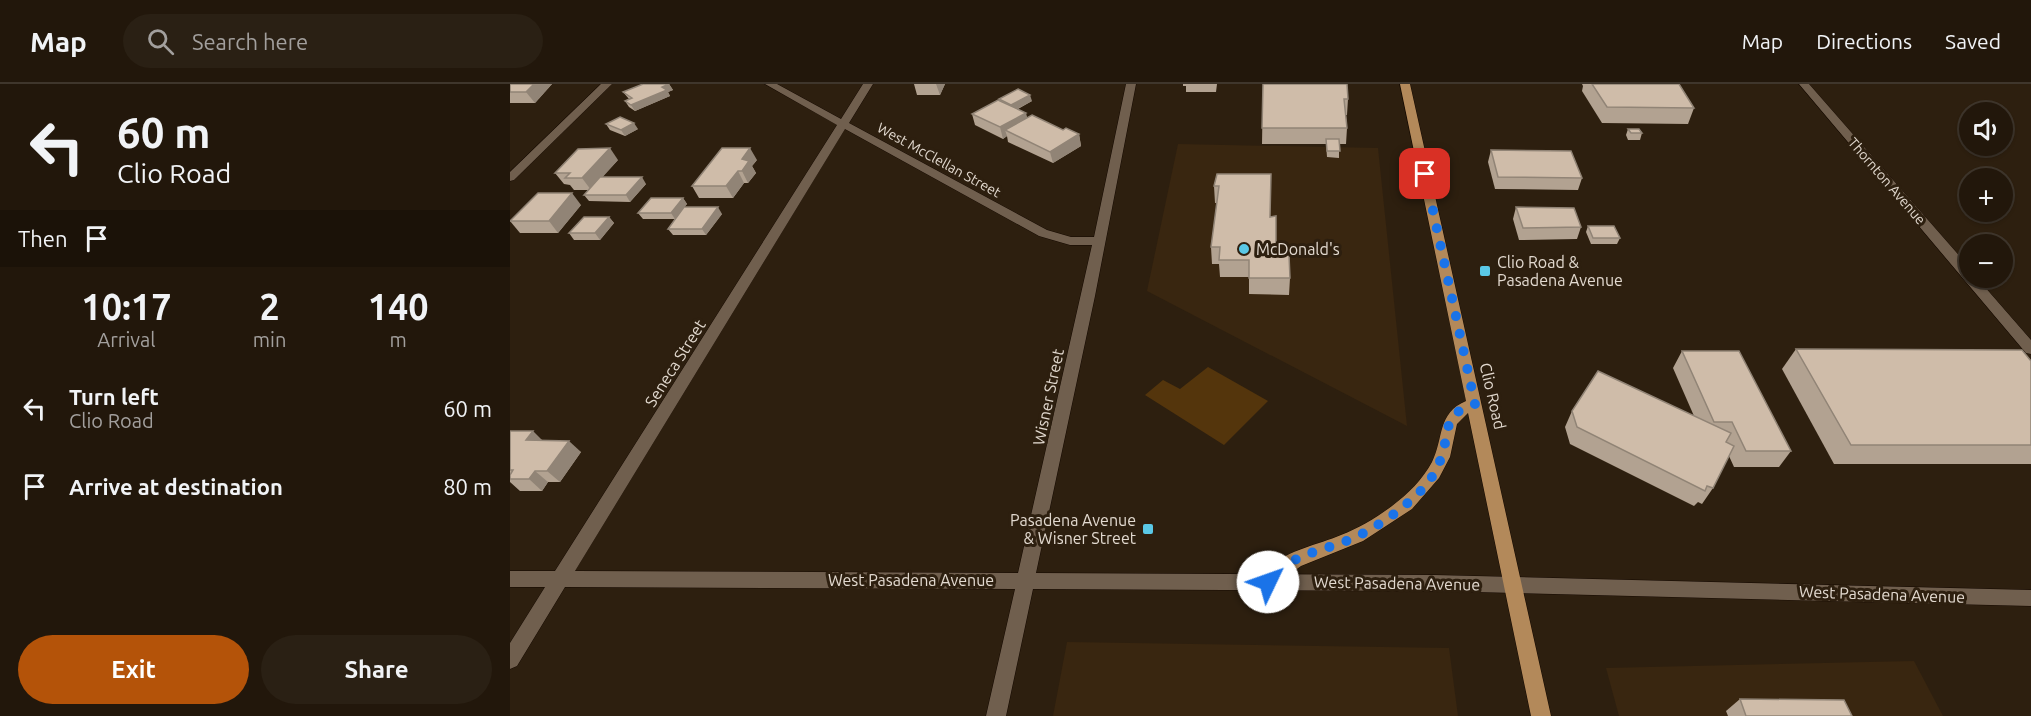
<!DOCTYPE html>
<meta charset="utf-8">
<style>
body{margin:0;font-family:Ubuntu,sans-serif;background:#2a2014;color:#f1f3f6;height:100vh;display:flex;flex-direction:column;font-size:22px;white-space:nowrap}
*{box-sizing:border-box;margin:0}
p{font-size:20px;color:#a29f9d}
.icon{flex:none;width:33px;height:33px;fill:none;stroke:currentColor;stroke-width:2;stroke-linecap:round;stroke-linejoin:round}
.map{position:relative;flex:1;overflow:hidden}
.details{display:flex;flex-direction:column;background:#22170b;width:510px}
.details>*{flex:none}
.guide{background:#22170b;color:#f1f3f6;overflow:hidden}
.tools{position:absolute;left:1449px;top:18px;display:grid;gap:12px}
.tools a{display:grid;place-items:center;width:54px;height:54px;border-radius:50%;background:#22170b;box-shadow:0 2px 4px #0004,0 0 0 2px #3f362c;font-size:30px}
.pin{position:absolute;display:grid;place-items:center;width:51px;height:51px;color:#fff;margin:-26px;border-radius:12px;box-shadow:0 3px 9px #0006}
.me{position:absolute;width:66px;margin:-33px;rotate:48deg;stroke-linejoin:round;filter:drop-shadow(0 0 4px #0008)}
.turn{display:flex;align-items:center;gap:21px;height:126px;padding:0 18px;font-size:27px}
.turn .icon{width:78px;height:78px;stroke-width:2.5}
.turn b{display:block;font-size:42px;line-height:51px}
.then{display:flex;align-items:center;height:57px;padding:0 18px;background:#0003;gap:12px;font-size:22px}
.eta{display:flex;justify-content:space-evenly;align-items:center;height:102px;text-align:center}
.eta b{font-size:36px;font-weight:700;line-height:42px}
.button{display:flex;gap:12px;margin-top:auto;padding:12px 18px}
.button a{flex:1;height:69px;border-radius:36px;background:#b45309;color:#fff;font-size:24px;font-weight:700;line-height:69px;text-align:center}
.button a+a{background:#2a2014;color:#f1f3f6}
ul{padding:0;list-style:none}
li{display:flex;align-items:center;gap:18px;height:78px;padding:0 18px}
li div{flex:1}
li b{display:block;font-size:22px}
li em{font-style:normal}
header{display:flex;align-items:center;gap:36px;box-sizing:border-box;height:84px;padding:0 30px;background:#22170b;border-bottom:2px solid #3f362c}
header strong{font-size:28px}
nav{display:flex;gap:33px;margin-inline-start:auto;font-size:21px}
.search{width:420px;height:54px;background:#2a2014;display:flex;align-items:center;gap:15px;box-sizing:border-box;padding:0 21px;border-radius:33px;color:#a29f9d;font-size:22px}
main{display:flex;flex:1;min-height:0}
.map>svg:first-child{display:block}
.built{fill:#392610}
.green{fill:#54350c}
.lines{fill:none;stroke-linecap:round;stroke-linejoin:round}
.minor-casing{stroke:#150900;stroke-width:1}
.major-casing{stroke:#150900;stroke-width:1}
.minor{fill:#705f4e;fill-rule:evenodd}
.major{fill:#b3895a;fill-rule:evenodd}
.wall{fill:#b2a291}
.shaded-wall{fill:#918476}
.building{fill:#cfbca9;stroke:#918476;stroke-width:1.5}
.route{stroke:#1a73e8;stroke-width:10;stroke-dasharray:0 18}
.poi-dot{fill:#5ac8e6;stroke:#2d1f0f;stroke-width:2}
.labels{text-anchor:middle;stroke-width:6;stroke-linejoin:round;paint-order:stroke}
.far-street-label{font-size:14px;fill:#e2d9cf;stroke:#2d1f0f}
.poi-label{font-size:16px;fill:#e2d9cf;stroke:#2d1f0f;text-anchor:start}
.street-label{font-size:16px;fill:#e2d9cf;stroke:#2d1f0f}
</style>
<header>
<strong>Map</strong>
<div class="search"><svg class="icon" aria-label="search" viewBox="0 0 24 24"><circle cx="10" cy="10" r="6"/><path d="M15 15l6 6"/></svg>Search here</div>
<nav><a>Map</a><a>Directions</a><a>Saved</a></nav>
</header>
<main>
<section class="details">
<div class="guide">
<div class="turn"><svg class="icon" aria-label="left" viewBox="0 0 24 24"><path d="M17 20v-9H6M10 6l-5 5 5 5"/></svg><div><b>60 m</b>Clio Road</div></div>
<div class="then">Then<svg class="icon" aria-label="arrive" viewBox="0 0 24 24"><path d="M6 21V4h12l-3 4 3 4H6"/></svg></div>
</div>
<div class="eta">
<div><b>10:17</b><p>Arrival</p></div>
<div><b>2</b><p>min</p></div>
<div><b>140</b><p>m</p></div>
</div>
<ul>
<li><svg class="icon" aria-label="left" viewBox="0 0 24 24"><path d="M17 20v-9H6M10 6l-5 5 5 5"/></svg><div><b>Turn left</b><p>Clio Road</p></div><em>60 m</em></li>
<li><svg class="icon" aria-label="arrive" viewBox="0 0 24 24"><path d="M6 21V4h12l-3 4 3 4H6"/></svg><div><b>Arrive at destination</b></div><em>80 m</em></li>
</ul>
<div class="button"><a>Exit</a><a>Share</a></div>
</section>
<div class="map">
<svg width="1521" height="632" viewBox="0 0 1521 632">
<rect width="100%" height="100%" fill="#2d1f0f"/>
<g class="built">
<path d="M668,60L868,64L897,342L637,207Z"/>
<path d="M557,558L939,564L948,632H543Z"/>
<path d="M1404,577L1433,632H1109L1096,584Z"/>
</g>
<path class="green" d="M698,283L758,317L714,361L635,311L653,296L670,305Z"/>
<g class="lines">
<defs>
<g id="minor">
<path d="M91,0H102L4,96L0,97V88Z"/>
<path d="M255,0H267L331,35L353,0H363L339,39L537,146L561,153H584L616,0H626L585,212L526,489L924,491L1521,506V522L924,507L523,505L496,632H476L505,505L55,503L7,582L0,585V559L35,503H0V487H45L327,41ZM335,45L529,152L560,161H582L508,489L65,487Z"/>
<path d="M1289,0H1299L1460,184V194H1467L1521,256V270L1516,269Z"/>
</g>
<path id="major" d="M890,0H900L1041,632H1021L958,329L947,340L940,373L929,394L902,425L853,457L791,482L758,506L752,504L749,498C763,468 803,463 831,451C849,444 866,434 882,422C898,410 913,395 922,378C934,354 927,329 956,317Z"/>
</defs>
<use href="#minor" class="minor-casing"/>
<use href="#major" class="major-casing"/>
<use href="#minor" class="minor"/>
<use href="#major" class="major"/>
</g>
<g class="wall">
<path d="M0,0H42L25,19H0Z"/>
<path d="M159,0L163,6L158,8L160,12L125,27L119,23L115,17L119,15L113,8Z"/>
<path d="M404,0H435L430,11H407Z"/>
<path d="M673,0H707L706,8H676V2H673Z"/>
<path d="M753,0L838,15L837,31H836L837,44L836,60H829V74L817,73L816,60H752Z"/>
<path d="M1072,0H1169L1184,24L1178,40L1092,39L1072,7L1073,2Z"/>
<path d="M489,15L522,17L508,25L517,34L553,46L569,50L571,62L543,79L498,58L497,52L493,55L465,41L462,30L489,16Z"/>
<path d="M96,40L128,45L115,52L100,46Z"/>
<path d="M1118,45L1132,49L1130,56H1118L1116,51Z"/>
<path d="M981,66L1072,94L1068,106L985,105L978,78Z"/>
<path d="M108,76L92,93L136,100L120,118L79,117L74,111L79,106H64L60,101L54,100L45,89Z"/>
<path d="M247,76L242,82L246,89L238,99H234L223,114H189L182,102Z"/>
<path d="M707,90L760,133L766,171L780,194L779,211L739,210V193H710L709,180H702L701,163L707,119H705L704,102Z"/>
<path d="M173,114L177,120L174,123L212,130L196,151H163L158,145L165,135H133L128,129Z"/>
<path d="M71,121L48,149H10L0,137Z"/>
<path d="M1006,123L1071,143L1067,155L1009,156L1003,135Z"/>
<path d="M99,133L104,139L90,156H64L59,149Z"/>
<path d="M1078,142L1110,154L1107,160H1081L1076,148Z"/>
<path d="M1286,265L1521,277V380H1324L1272,285Z"/>
<path d="M1172,267L1281,367L1269,383H1224L1219,372L1203,404L1192,420L1188,418L1184,422L1060,360L1055,343L1062,327L1184,332L1163,284Z"/>
<path d="M0,347L32,356L71,368L50,398H38L32,407H10L0,398Z"/>
<path d="M1230,615L1342,632H1218L1216,627Z"/>
</g>
<g class="shaded-wall">
<path d="M24,0H42L25,19L16,8Z"/>
<path d="M159,0L163,6L158,8L160,12L125,27L121,21L152,3Z"/>
<path d="M426,0H435L430,11Z"/>
<path d="M520,11L522,17L503,27L501,21Z"/>
<path d="M516,29L519,40L495,46L497,52L493,55L490,43Z"/>
<path d="M124,39L128,45L115,52L111,46Z"/>
<path d="M569,50L571,62L543,79L540,68Z"/>
<path d="M100,64L108,76L81,106L72,94Z"/>
<path d="M240,64L247,76L242,82L246,89L238,99L232,87V75Z"/>
<path d="M228,87L234,99L223,114L216,102Z"/>
<path d="M132,93L136,100L120,118L116,111Z"/>
<path d="M62,109L71,121L48,149L39,137Z"/>
<path d="M173,114L177,120L165,135L161,129Z"/>
<path d="M208,123L212,130L196,151L192,145Z"/>
<path d="M99,133L104,139L90,156L85,149Z"/>
<path d="M23,347L35,359L16,356Z"/>
<path d="M59,357L71,368L50,398L37,387Z"/>
<path d="M25,387L38,398L32,407L19,395Z"/>
</g>
<g class="building">
<path d="M0,0H24L16,8H0Z"/>
<path d="M133,0H159L152,3L157,6L121,21L115,17L122,14L113,8Z"/>
<path d="M753,0H837L838,15H834L837,44H752Z"/>
<path d="M1082,0H1169L1184,24L1097,23Z"/>
<path d="M508,5L520,11L501,21L489,15Z"/>
<path d="M488,16L516,29L490,43L462,30Z"/>
<path d="M522,31L553,46L556,44L569,50L540,68L495,46Z"/>
<path d="M110,33L124,39L111,46L96,40Z"/>
<path d="M1118,45H1129L1132,49H1121Z"/>
<path d="M816,55H829L830,67H817Z"/>
<path d="M100,64L72,94H55L60,89H45L68,65Z"/>
<path d="M212,64H240L232,75L239,77L232,87H228L216,102H182Z"/>
<path d="M981,66L1061,67L1072,94L988,93Z"/>
<path d="M707,90H761L760,133L766,132V171H779L780,194H739V176H709L710,163H701L709,102H704Z"/>
<path d="M90,93H132L116,111H74Z"/>
<path d="M28,109H62L39,137H0Z"/>
<path d="M141,114H173L161,129H128Z"/>
<path d="M174,123H208L192,145H158Z"/>
<path d="M1006,123L1064,124L1071,143L1013,144Z"/>
<path d="M74,133H99L85,149H59Z"/>
<path d="M1078,142H1104L1110,154H1083Z"/>
<path d="M1286,265L1512,266L1521,277V361H1341Z"/>
<path d="M1172,267H1229L1281,367H1236L1222,338H1204Z"/>
<path d="M1088,287L1221,349L1216,358L1224,362L1203,404L1197,402L1195,407L1067,343L1062,327Z"/>
<path d="M0,347H23L16,356L59,357L37,387H25L19,395H0V391L3,386H0Z"/>
<path d="M1230,615L1334,616L1342,632H1236Z"/>
</g>
<g class="lines">
<path class="route" d="M758,498C777,473 806,468 834,458C859,448 883,433 903,414C914,405 925,391 930,377C941,350 930,330 965,320L915,90"/>
</g>
<g class="poi-dot">
<circle cx="734" cy="165" r="6"/>
<rect x="969" y="181" width="12" height="12" rx="3"/>
<rect x="632" y="439" width="12" height="12" rx="3"/>
</g>
<g class="labels">
<g class="far-street-label">
<text transform="translate(429 76) rotate(29)" y="5">West McClellan Street</text>
<text transform="translate(1377 97) rotate(49)" y="5">Thornton Avenue</text>
</g>
<g class="poi-label">
<text x="746" y="171">McDonald's</text>
<text x="987" y="184">Clio Road &amp;<tspan x="987" dy="18">Pasadena Avenue</tspan></text>
<text x="626" y="442" text-anchor="end">Pasadena Avenue<tspan x="626" dy="18">&amp; Wisner Street</tspan></text>
</g>
<g class="street-label">
<text transform="translate(165 279) rotate(-58)" y="6">Seneca Street</text>
<text transform="translate(983 312) rotate(77)" y="6">Clio Road</text>
<text transform="translate(538 313) rotate(-78)" y="6">Wisner Street</text>
<text x="401" y="502">West Pasadena Avenue</text>
<text transform="translate(887 499) rotate(1)" y="6">West Pasadena Avenue</text>
<text transform="translate(1372 510) rotate(2)" y="6">West Pasadena Avenue</text>
</g>
</g>
</svg>
<div class="tools">
<a><svg class="icon" aria-label="sound" viewBox="0 0 24 24"><path d="M4 9h4l5-4v14l-5-4H4zM17 9q2 3 0 6"/></svg></a>
<a>+</a>
<a>−</a>
</div>
<div class="pin" style="left:915px;top:90px;background:#d93025"><svg class="icon" aria-label="arrive" viewBox="0 0 24 24"><path d="M6 21V4h12l-3 4 3 4H6"/></svg></div>
<svg class="me" style="left:758px;top:498px" viewBox="-20 -20 40 40"><circle r="19" fill="#fff"/><path d="M0-13L10 11 0 6-10 11z" fill="#1a73e8"/></svg>
</div>
</main>
